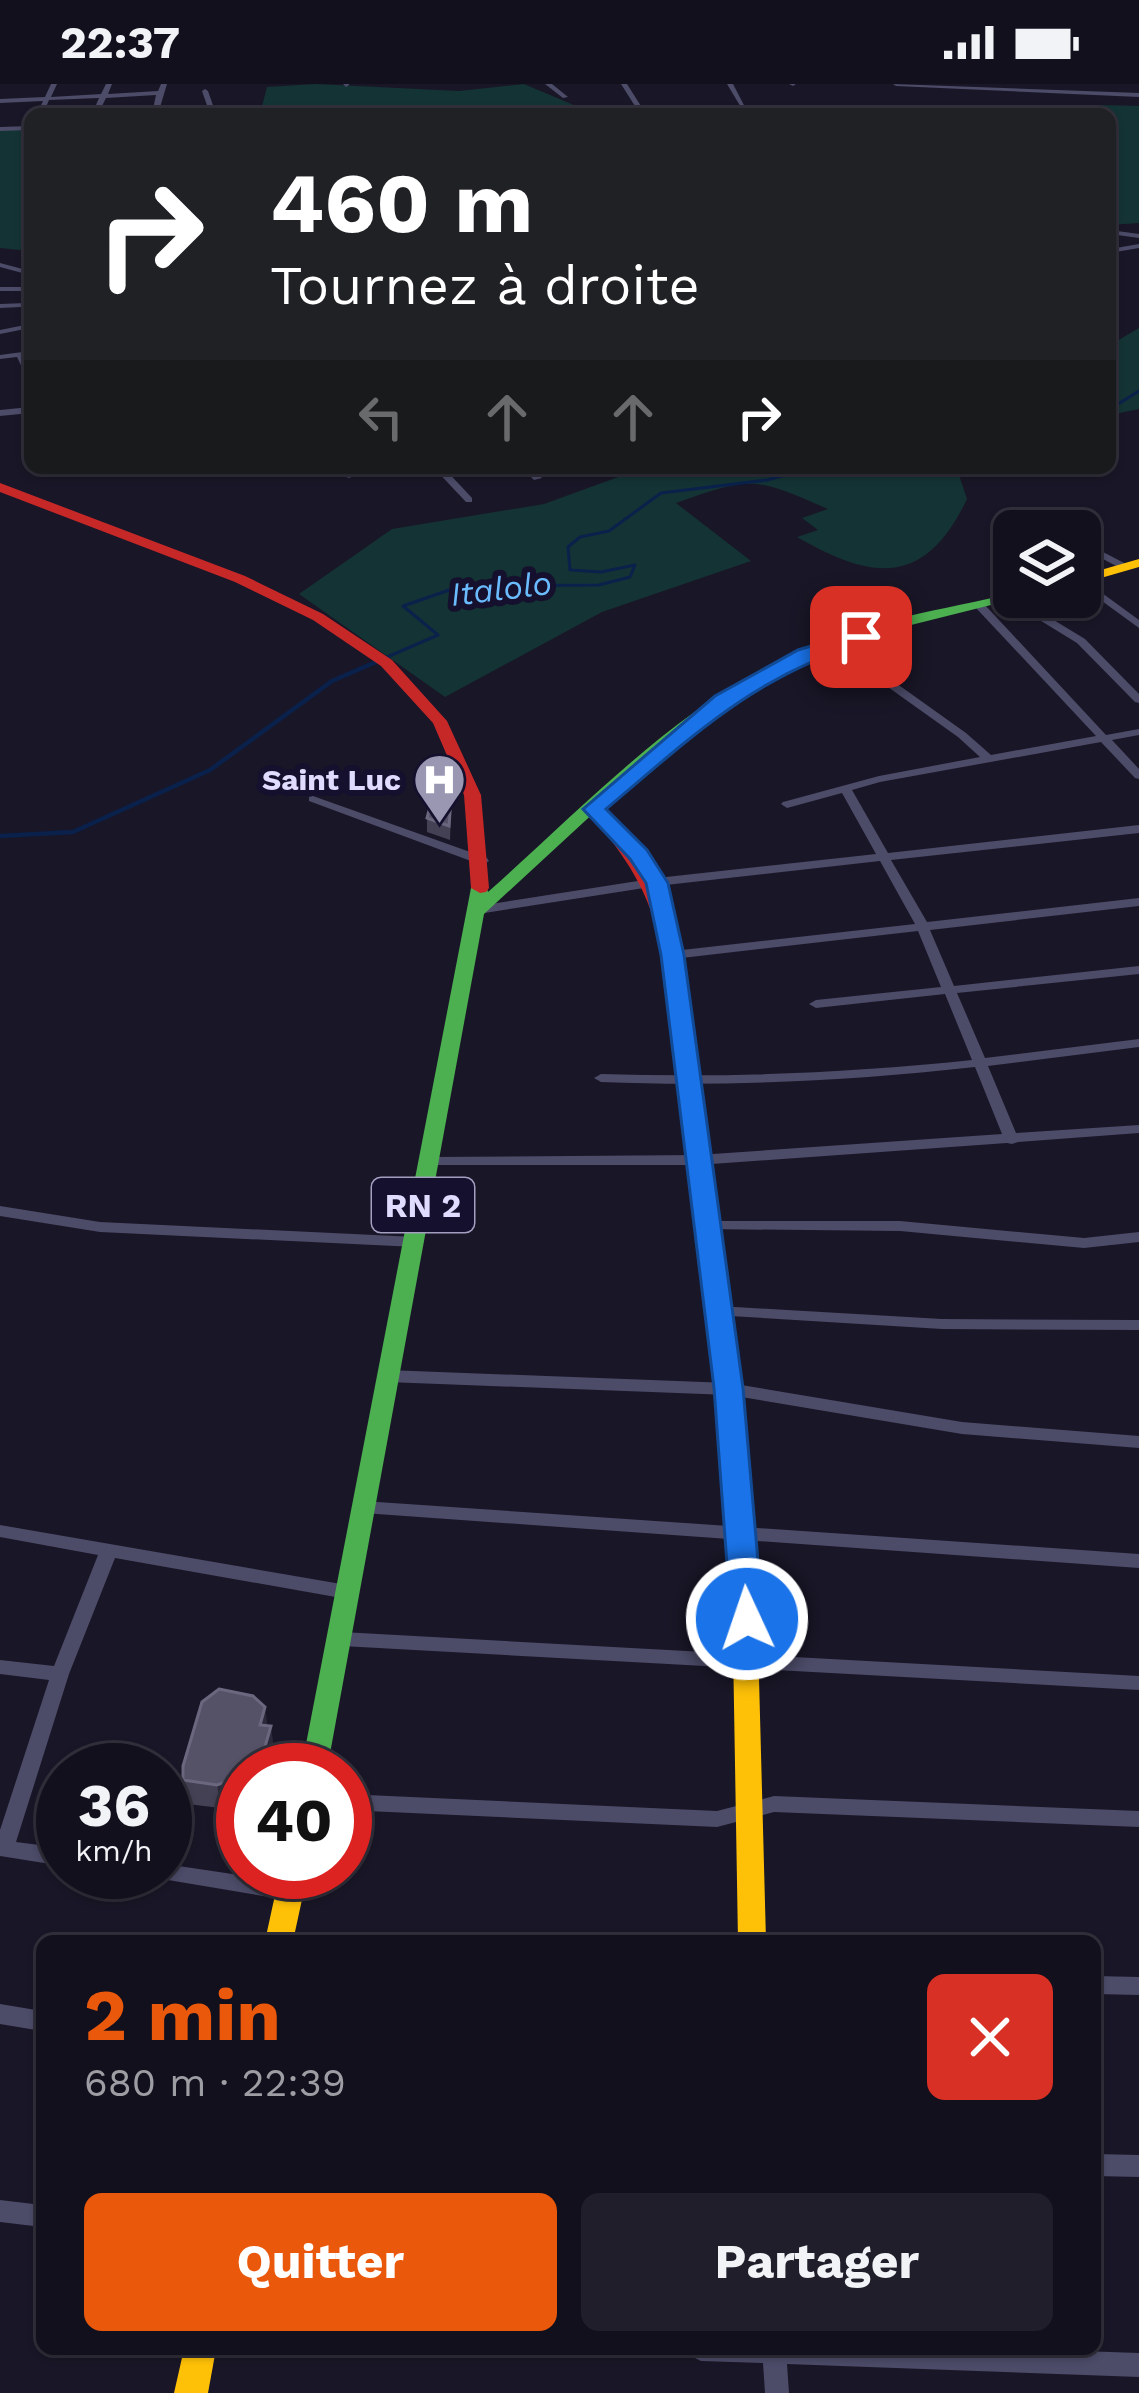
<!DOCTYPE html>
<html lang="fr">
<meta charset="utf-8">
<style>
body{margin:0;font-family:"Work Sans",sans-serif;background:#201e2a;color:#f1f3f6;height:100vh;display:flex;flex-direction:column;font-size:45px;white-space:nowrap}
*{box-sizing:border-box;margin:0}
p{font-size:39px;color:#9d9da4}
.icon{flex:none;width:66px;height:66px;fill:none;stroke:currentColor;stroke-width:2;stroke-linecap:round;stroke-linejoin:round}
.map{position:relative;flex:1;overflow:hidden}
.panel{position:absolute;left:36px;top:1851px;width:1065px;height:420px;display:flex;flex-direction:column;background:#13101d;border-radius:18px;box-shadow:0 3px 9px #0004,0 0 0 3px #32303b}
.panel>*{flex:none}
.hud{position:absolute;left:24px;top:24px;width:1092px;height:366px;border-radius:18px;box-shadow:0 3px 9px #0004,0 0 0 3px #32303b;background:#202124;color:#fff;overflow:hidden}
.controls{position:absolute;left:993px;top:426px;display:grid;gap:24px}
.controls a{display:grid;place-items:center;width:108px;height:108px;border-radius:18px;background:#13101d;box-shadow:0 3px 9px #0004,0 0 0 3px #32303b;font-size:60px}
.speed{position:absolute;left:36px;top:1659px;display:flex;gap:24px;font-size:60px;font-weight:700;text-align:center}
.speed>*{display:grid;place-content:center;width:156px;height:156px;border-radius:50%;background:#13101d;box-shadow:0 3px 9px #0004,0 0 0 3px #32303b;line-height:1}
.speed small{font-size:30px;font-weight:400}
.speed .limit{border:18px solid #d22;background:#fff;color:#111}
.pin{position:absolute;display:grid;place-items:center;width:102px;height:102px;color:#fff;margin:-51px;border-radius:24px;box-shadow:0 6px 18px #0006}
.me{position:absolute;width:132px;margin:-66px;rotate:357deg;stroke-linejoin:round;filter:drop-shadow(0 0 9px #0008)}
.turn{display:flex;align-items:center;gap:42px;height:252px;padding:0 48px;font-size:54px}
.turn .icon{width:156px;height:156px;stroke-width:2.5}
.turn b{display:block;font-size:84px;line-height:102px}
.lanes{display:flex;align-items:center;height:114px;padding:0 48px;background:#0003;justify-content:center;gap:60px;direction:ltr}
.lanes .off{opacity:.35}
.round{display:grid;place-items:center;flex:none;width:126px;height:126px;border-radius:18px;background:#201e2a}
.overview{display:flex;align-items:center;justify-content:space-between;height:204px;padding:0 48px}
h1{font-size:72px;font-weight:700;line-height:90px;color:#ea580c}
.button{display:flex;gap:24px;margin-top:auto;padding:24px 48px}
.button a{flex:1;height:138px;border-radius:18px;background:#ea580c;color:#fff;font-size:48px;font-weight:700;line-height:138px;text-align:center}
.button a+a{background:#201e2a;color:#f1f3f6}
.status{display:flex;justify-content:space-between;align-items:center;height:84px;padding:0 60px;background:#13101d;direction:ltr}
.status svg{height:33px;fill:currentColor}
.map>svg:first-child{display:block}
.green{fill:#143334}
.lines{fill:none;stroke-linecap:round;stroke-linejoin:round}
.stream-far1{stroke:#0a214b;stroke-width:3}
.stream{stroke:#0a214b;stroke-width:4.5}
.street{fill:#4c4b68;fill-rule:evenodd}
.fast{fill:#4caf50;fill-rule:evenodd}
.slow{fill:#ffc107;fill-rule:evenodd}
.jam{fill:#c62828;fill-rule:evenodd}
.wall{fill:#454155}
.shaded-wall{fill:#2c293b}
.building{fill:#555167;stroke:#6b677f;stroke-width:3}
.route{fill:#1a73e8;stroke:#114b97;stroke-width:3}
.labels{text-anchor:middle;stroke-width:12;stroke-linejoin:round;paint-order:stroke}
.far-poi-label{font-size:30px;font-weight:bold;fill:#e0dcff;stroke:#15102d;text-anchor:end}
.far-water-label{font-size:33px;font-style:italic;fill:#6abcff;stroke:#15102d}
.shield{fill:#15102d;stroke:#a39fc0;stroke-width:3}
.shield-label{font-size:33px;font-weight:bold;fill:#e0dcff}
</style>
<div class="status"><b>22:37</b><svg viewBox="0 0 49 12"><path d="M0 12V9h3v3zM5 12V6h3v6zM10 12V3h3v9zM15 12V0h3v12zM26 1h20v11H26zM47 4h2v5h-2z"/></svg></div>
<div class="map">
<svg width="1139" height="2309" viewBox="0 0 1139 2309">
<rect width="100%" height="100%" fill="#191627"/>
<g class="green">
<path d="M316,0L459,7L524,0L595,30H260L267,3Z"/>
<path d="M1101,21L1139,22V139L1110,141V30H1098Z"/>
<path d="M30,42V167L0,164V44Z"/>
<path d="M1139,244V325L1110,331V261Z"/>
<path d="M643,384H1004L958,388L967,415C925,503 873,497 797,453L818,446L802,434L828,425C754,393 753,392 676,419L751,477L602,528L445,613L299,510L392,445L544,420Z"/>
</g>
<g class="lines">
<g class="stream-far1">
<path d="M1110,325L1139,307"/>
<path d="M854,384H888"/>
<path d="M371,580L438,551L403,522L461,502L599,501L630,493L635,481L601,488L570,486L568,463L580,453L609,447L661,409L767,396L812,384"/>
</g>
<path class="stream" d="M0,752L73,748L210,686L332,597L378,577"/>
<g class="street">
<path d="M51,0H57L51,13L101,10L106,0H112L108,10L158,7L161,0H167L158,30H152L156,11L106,14L98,30H92L99,14L49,16L43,30H37L43,17L0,19V15L45,13Z"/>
<path d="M343,0H349V1L346,3Z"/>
<path d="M545,0H552L568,13L563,14Z"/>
<path d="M621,0H627L646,30H640Z"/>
<path d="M727,0H733L746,25H742Z"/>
<path d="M789,0H796L793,2Z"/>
<path d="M893,0L1139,9V13L896,2Z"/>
<path d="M205,5L208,7L216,30H210L202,7Z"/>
<path d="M30,42V46L0,47V43Z"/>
<path d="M1110,146L1139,150V154L1110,150Z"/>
<path d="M1139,160V164L1110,169V165Z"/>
<path d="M0,179L30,187V191L0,183Z"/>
<rect x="0" y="203" width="30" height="4"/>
<path d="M26,219L30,224V231L21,223L0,224V220Z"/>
<path d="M30,240V244L0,250V246Z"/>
<path d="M30,267V271L25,272L30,283V295L26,292L17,273L0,275V271Z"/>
<path d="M30,323V329L0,332V326Z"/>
<path d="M340,384H350L356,392L348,394Z"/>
<path d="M434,384H444L472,414V418H466Z"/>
<path d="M522,384H532L542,394L534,396Z"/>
<path d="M1051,441L1062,447L1048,446L1046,444Z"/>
<path d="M1080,456L1128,481L1130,483L1122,485L1080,463Z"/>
<path d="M1080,493L1139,536V544L1080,501Z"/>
<path d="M1007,512L1016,513L1085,555L1139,610V619L1135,618L1077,559L1007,516Z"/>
<path d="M981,520L985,521L1106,651L1139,645V651L1112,656L1139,685V695L1135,694L1101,658L880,698L852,706L888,769L1139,741V749L891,776L927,838L1139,814V822L930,846L954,902L1139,882V890L957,909L985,974L1139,955V963L988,982L1016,1049L1139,1041V1049L1018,1058L1012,1060L1007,1059L698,1081H427L425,1078L427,1075L432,1073L698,1071L1002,1050L975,983C850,997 726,1003 601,998L594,994L601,990C725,994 848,989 972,976L945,910L816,924L809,920L816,916L941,903L918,847L673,875L667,871L673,867L915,840L880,777L657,802L478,830L472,826L478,822L657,794L876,770L842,709L787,724L781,720L783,718L879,692L980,673L958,653L829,561V557H837L966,649L991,671L1096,652L977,525L976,523Z"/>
<path d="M313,712L487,774L489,777L483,781L479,780L309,717V713Z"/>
<path d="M0,1122L100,1138L416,1153L424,1158L416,1163L100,1148L0,1132Z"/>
<path d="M707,1137H900L1084,1154L1139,1148V1158L1084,1164L900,1147L702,1145L700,1142Z"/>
<path d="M718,1222L942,1235L1139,1236V1246L942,1245L713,1231L710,1227L713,1223Z"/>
<path d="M387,1286L729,1299L962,1338L1139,1352V1364L962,1350L729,1311L387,1298L381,1296L379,1292L381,1288Z"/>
<path d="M363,1417L1139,1470V1484L363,1429L357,1427L354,1423L357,1419Z"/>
<path d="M0,1441L347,1501L353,1503L356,1508L353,1513L347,1515L115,1474L69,1590L16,1758L63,1764V1782L0,1772V1746L49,1596L0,1590V1576L54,1582L98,1471L0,1453Z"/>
<path d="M342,1548L1139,1592V1606L342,1562L336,1560L333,1555L336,1550Z"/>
<path d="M345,1710L717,1727L774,1712L1139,1727V1743L774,1728L717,1743L345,1726Z"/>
<path d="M165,1780L287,1798L294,1801L297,1807L294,1813L287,1816L156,1794L153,1788H165Z"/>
<path d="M1095,1892L1139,1893V1911L1095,1910Z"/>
<path d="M0,1920L42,1927V1947L0,1940Z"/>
<path d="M1095,2070L1139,2071V2093L1095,2092Z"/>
<path d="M0,2116L42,2121V2143L0,2138Z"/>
<path d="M689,2265H1024L1139,2269V2293L787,2280L789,2309H765L763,2279L701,2277L693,2273Z"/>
</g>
<path class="fast" d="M1014,509V513H1023L859,554L808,573L762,597L719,625L637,689L484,830L327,1686H301L471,804L480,799L486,800L488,808C586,721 679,620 800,566C868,536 943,526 1014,509Z"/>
<g class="slow">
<path d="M1139,475V483L1080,500V492Z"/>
<path d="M743,1435L752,1438L755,1444L766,1857H738L731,1444L734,1438Z"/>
<path d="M280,1788H308L293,1857H265Z"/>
<path d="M184,2265H216L208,2309H174Z"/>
</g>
<g class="jam">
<path d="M0,399L245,492L323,530L392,576L447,637L481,711L489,804L486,808L480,809L471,804L464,711L433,639L381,582L313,536L235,498L0,408Z"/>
<path d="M594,720L600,722C643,765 667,812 682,871L755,1444L752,1450L743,1453L734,1450L731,1444L664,871C648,804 629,777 586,725Z"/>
</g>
</g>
<g class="wall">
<path d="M451,715V729L450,756L427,748V734Z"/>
<path d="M268,1642L274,1665L268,1686H243L221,1724L187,1720L183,1696Z"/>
</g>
<g class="shaded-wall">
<path d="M265,1623L268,1646L260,1641Z"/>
<path d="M271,1642L274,1665L268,1686H264L262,1673Z"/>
<path d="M243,1692V1717L221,1724L217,1701Z"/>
</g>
<g class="building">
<path d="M432,715H451L449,742L427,734Z"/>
<path d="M219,1605L253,1612L265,1623L260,1641L271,1642L262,1673L251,1671L246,1686H243V1692L217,1701L183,1696V1682L202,1618Z"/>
</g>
<path class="route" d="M861,547L868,549V557C755,591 694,651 606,725L647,766L668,799L684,871L743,1304L763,1535L759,1544L747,1548L735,1544L731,1535L714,1304L661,871L646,799L630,775L583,725L715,612L798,566Z"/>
<defs>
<symbol id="hospital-pin" viewBox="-11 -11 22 30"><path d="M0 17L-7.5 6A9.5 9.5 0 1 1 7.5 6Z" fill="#9a97b3" stroke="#15102d"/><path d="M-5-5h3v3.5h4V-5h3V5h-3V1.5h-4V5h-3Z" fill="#fff"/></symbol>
</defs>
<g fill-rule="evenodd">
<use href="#hospital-pin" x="410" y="666" width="59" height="81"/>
</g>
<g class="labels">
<g class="far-poi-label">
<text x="401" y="706">Saint Luc</text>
</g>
<g class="far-water-label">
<text transform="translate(501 504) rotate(-7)" y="12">Italolo</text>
</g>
<rect class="shield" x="372" y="1094" width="102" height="54" rx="9"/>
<g class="shield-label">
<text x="423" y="1133">RN 2</text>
</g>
</g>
</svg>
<div class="controls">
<a><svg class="icon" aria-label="layers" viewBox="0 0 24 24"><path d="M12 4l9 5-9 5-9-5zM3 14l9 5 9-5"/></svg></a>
</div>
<div class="speed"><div>36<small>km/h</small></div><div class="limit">40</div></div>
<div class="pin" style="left:861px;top:553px;background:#d93025"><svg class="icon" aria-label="arrive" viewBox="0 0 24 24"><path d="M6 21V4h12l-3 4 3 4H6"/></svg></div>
<svg class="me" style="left:747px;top:1535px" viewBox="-20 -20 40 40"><circle r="17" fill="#1a73e8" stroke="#fff" stroke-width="3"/><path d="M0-11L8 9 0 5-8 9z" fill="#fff"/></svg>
<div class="hud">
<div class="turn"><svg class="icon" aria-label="right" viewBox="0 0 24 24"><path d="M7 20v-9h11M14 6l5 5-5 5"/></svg><div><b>460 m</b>Tournez à droite</div></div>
<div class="lanes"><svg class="icon off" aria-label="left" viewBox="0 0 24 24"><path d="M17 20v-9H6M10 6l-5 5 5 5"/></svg><svg class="icon off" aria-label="ahead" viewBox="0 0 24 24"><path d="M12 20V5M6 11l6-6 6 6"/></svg><svg class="icon off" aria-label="ahead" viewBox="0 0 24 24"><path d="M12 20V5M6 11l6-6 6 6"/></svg><svg class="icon" aria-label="right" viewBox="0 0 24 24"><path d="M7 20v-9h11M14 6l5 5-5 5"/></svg></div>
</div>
<section class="panel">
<div class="overview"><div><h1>2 min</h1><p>680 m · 22:39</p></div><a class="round" style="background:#d93025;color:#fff"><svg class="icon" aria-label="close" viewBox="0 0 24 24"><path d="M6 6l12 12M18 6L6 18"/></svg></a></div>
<div class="button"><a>Quitter</a><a>Partager</a></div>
</section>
</div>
